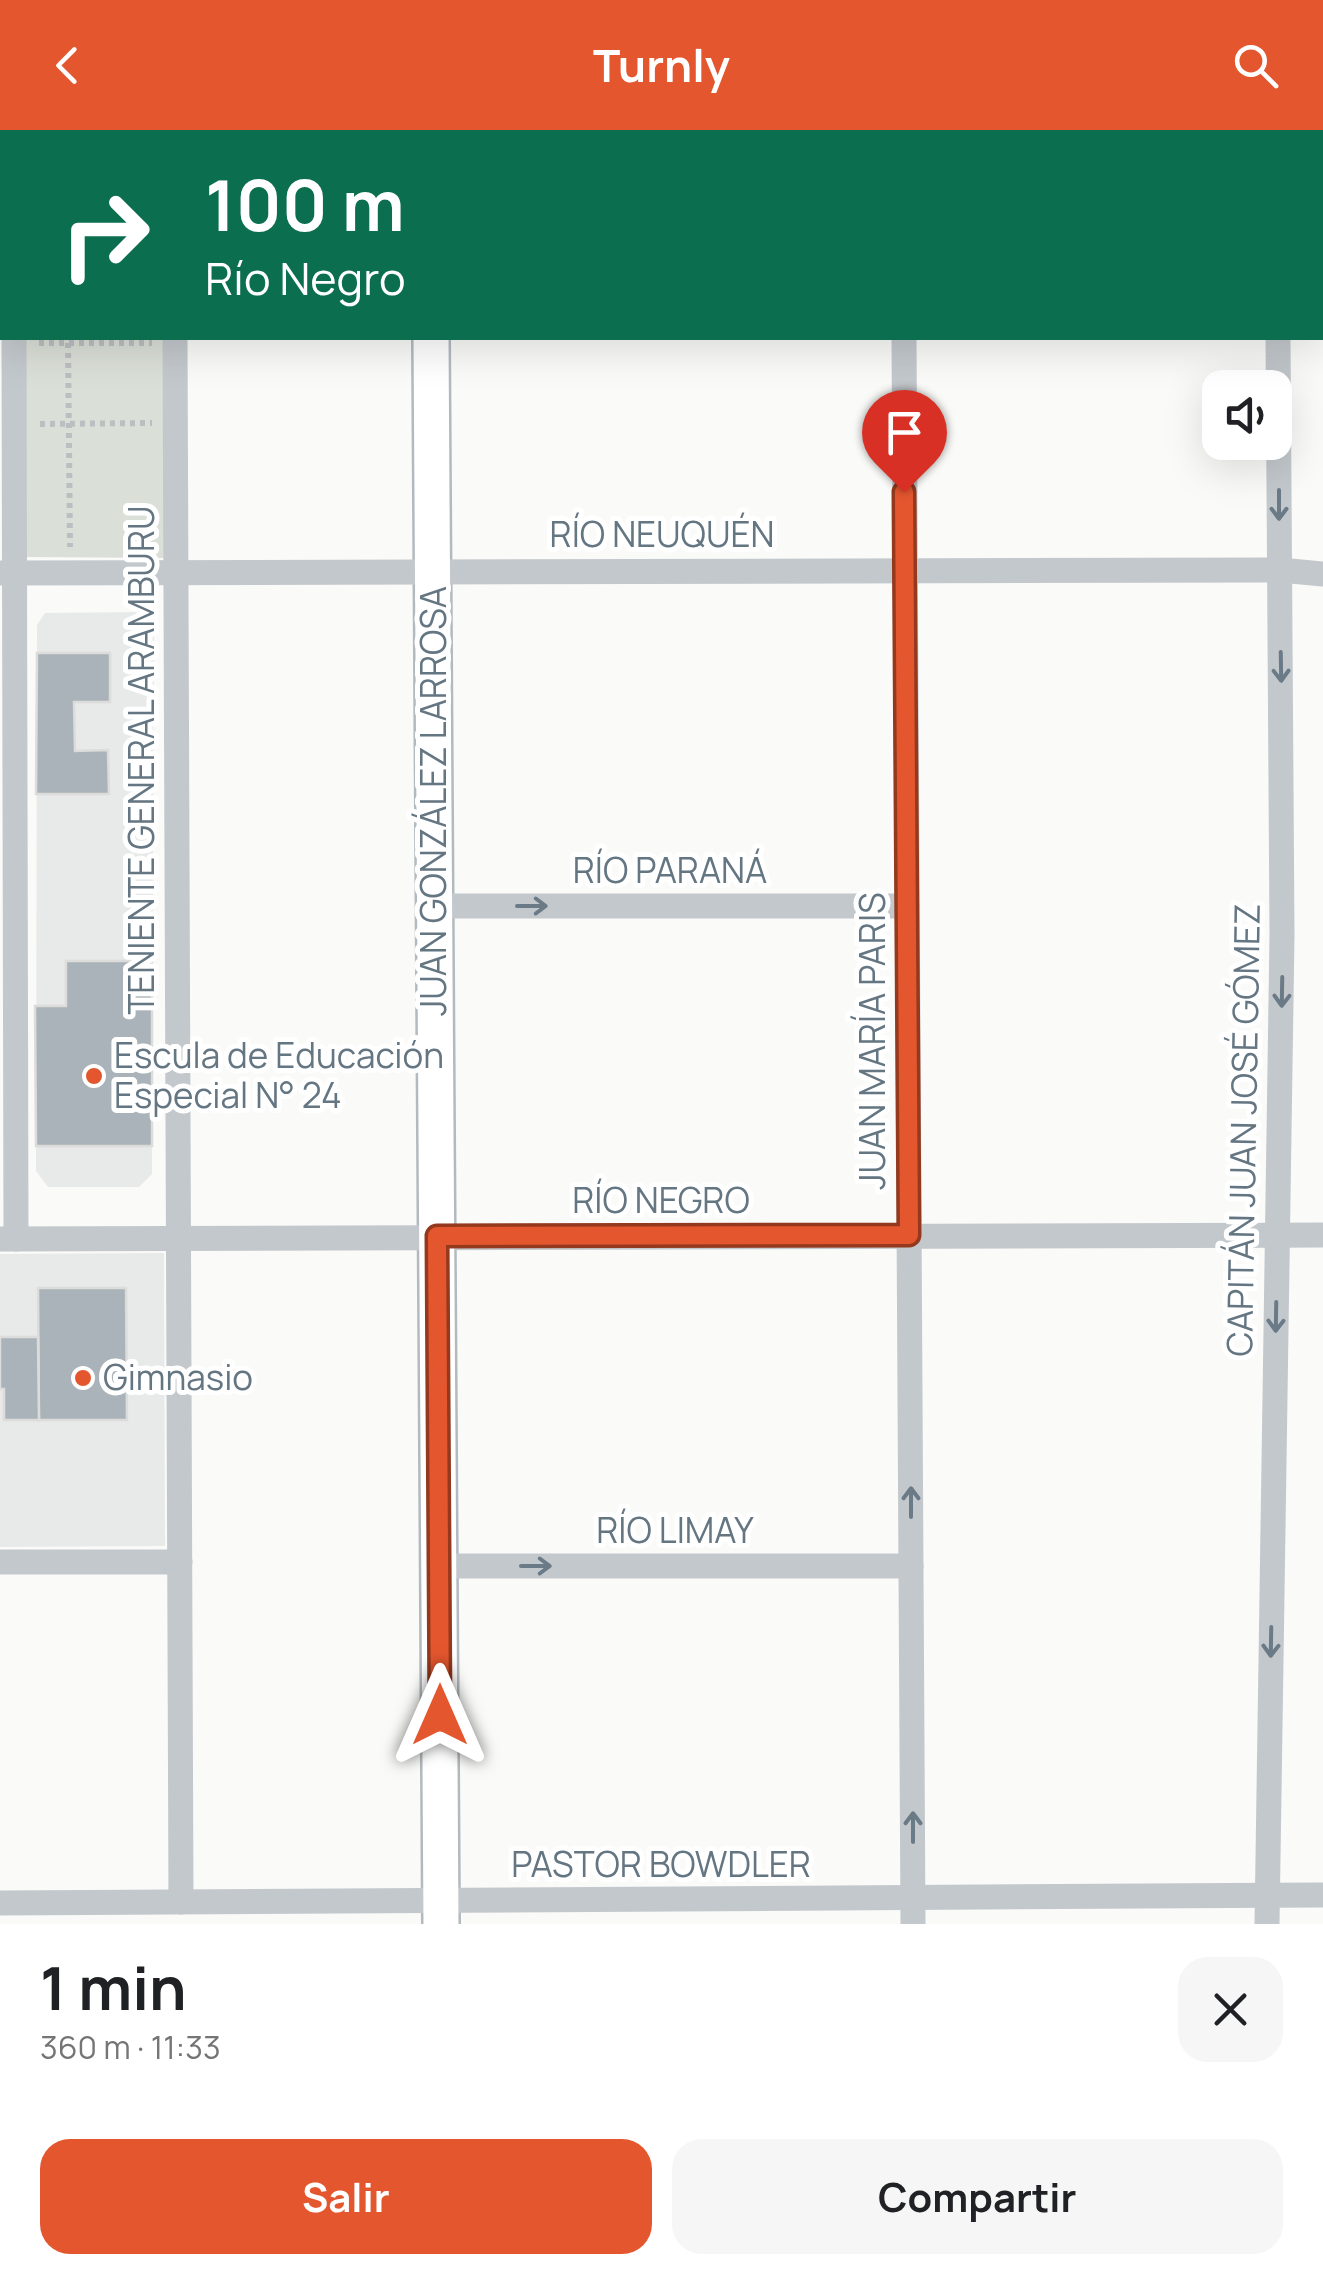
<!DOCTYPE html>
<html lang="es">
<meta charset="utf-8">
<style>
body{margin:0;font-family:Manrope,sans-serif;background:#f6f6f6;color:#202124;height:100vh;display:flex;flex-direction:column;font-size:38px;white-space:nowrap}
*{box-sizing:border-box;margin:0}
p{font-size:32px;color:#757577}
.icon{flex:none;width:55px;height:55px;fill:none;stroke:currentColor;stroke-width:2;stroke-linecap:round;stroke-linejoin:round}
.map{position:relative;height:1794px;overflow:hidden}
.drawer{display:flex;flex-direction:column;background:#fff;flex:1}
.drawer>*{flex:none}
.top-card{position:absolute;left:0px;top:0px;width:1325px;height:210px;box-shadow:0 10px 40px #0002;background:#0b6e4f;color:#fff;overflow:hidden}
.buttons{position:absolute;left:1202px;top:240px;display:grid;gap:20px}
.buttons a{display:grid;place-items:center;width:90px;height:90px;border-radius:20px;background:#fff;box-shadow:0 10px 40px #0002;font-size:50px}
.pin{position:absolute;display:grid;place-items:center;width:85px;height:85px;color:#fff;margin:-102px -42px;border-radius:50% 50% 50% 0;rotate:-45deg;box-shadow:0 0 10px #0007}
.pin .icon{rotate:45deg}
.me{position:absolute;width:110px;margin:-55px;rotate:0deg;stroke-linejoin:round;filter:drop-shadow(0 0 8px #0008)}
.turn{display:flex;align-items:center;gap:35px;height:210px;padding:0 40px;font-size:45px}
.turn .icon{width:130px;height:130px;stroke-width:2.5}
.turn b{display:block;font-size:70px;line-height:85px}
.round{display:grid;place-items:center;flex:none;width:105px;height:105px;border-radius:30px;background:#f6f6f6}
.head{display:flex;align-items:center;justify-content:space-between;height:170px;padding:0 40px}
h1{font-size:60px;font-weight:700;line-height:75px}
.action{display:flex;gap:20px;margin-top:auto;padding:20px 40px}
.action a{flex:1;height:115px;border-radius:30px;background:#e4572e;color:#fff;font-size:40px;font-weight:700;line-height:115px;text-align:center}
.action a+a{background:#f6f6f6;color:#202124}
header{display:flex;justify-content:space-between;align-items:center;height:130px;padding:0 40px;background:#e4572e;color:#fff;font-size:45px;font-weight:700}
.map>svg:first-child{display:block}
.built{fill:#e8e9e9}
.green{fill:#dadfd7}
.building{fill:#aab3b9;stroke:#dcdcda;stroke-width:2.5}
.lines{fill:none;stroke-linecap:round;stroke-linejoin:round}
.secondary-casing{stroke:#b3babf;stroke-width:40}
.path{stroke:#bbbfc2;stroke-width:6;stroke-dasharray:5 5;stroke-linecap:butt}
.street{stroke:#c3c8cc;stroke-width:25}
.secondary{stroke:#fff;stroke-width:35}
.oneway{stroke:#6a7a87}
.route-casing{stroke:#94391e;stroke-width:25}
.route{stroke:#e4572e;stroke-width:18}
.poi-dot{fill:#e4572e;stroke:#fff;stroke-width:4}
.labels{text-anchor:middle;stroke-width:10;stroke-linejoin:round;paint-order:stroke}
.street-label{font-size:35px;fill:#657683;stroke:#fff}
.poi-label{font-size:35px;fill:#657683;stroke:#fff;text-anchor:start}
</style>
<header><svg class="icon" aria-label="back" viewBox="0 0 24 24"><path d="M15 5l-7 7 7 7"/></svg>Turnly<svg class="icon" aria-label="search" viewBox="0 0 24 24"><circle cx="10" cy="10" r="6"/><path d="M15 15l6 6"/></svg></header>
<div class="map">
<svg width="1323" height="1794" viewBox="0 0 1323 1794">
<rect width="100%" height="100%" fill="#fafaf8"/>
<g class="built">
<path d="M142,482L154,494L152,1044L139,1057H48L36,1041L37,495L45,483Z"/>
<path d="M164,1123L165,1416L0,1417V1124Z"/>
</g>
<path class="green" d="M23,208H168L169,428L23,427Z"/>
<g class="building">
<path d="M37,523H110V572H74L75,621L108,620L109,664H36Z"/>
<path d="M66,831H152V1016H36L35,876H66Z"/>
<path d="M38,1158H126L127,1290H39Z"/>
<path d="M0,1207H38L39,1290H4V1259H0Z"/>
</g>
<g class="lines">
<defs>
<g id="secondary">
<path d="M430,0V2"/>
<path d="M431,208L441,1794"/>
</g>
</defs>
<use href="#secondary" class="secondary-casing"/>
<g class="path">
<path d="M39,213H152"/>
<path d="M68,213L70,417"/>
<path d="M40,294L152,293"/>
</g>
<g class="street">
<path d="M902,0V2"/>
<path d="M1276,0V2"/>
<path d="M0,62H2"/>
<path d="M14,208L16,1109"/>
<path d="M175,208L181,1772"/>
<path d="M904,208L913,1794"/>
<path d="M0,443L1280,440L1323,444"/>
<path d="M434,776H907"/>
<path d="M0,1109L1323,1105"/>
<path d="M0,1432H180"/>
<path d="M439,1436H911"/>
<path d="M0,1773L1323,1765"/>
<path d="M1267,1794L1282,805L1278,208"/>
</g>
<use href="#secondary" class="secondary"/>
</g>
<defs><path id="oneway-shaft" d="M-6 0H5M1.5-3L5.5 0L1.5 3" fill="none" stroke-width="1.6" stroke-linecap="round" stroke-linejoin="round" transform="scale(2.5)"/></defs>
<g class="oneway">
<use href="#oneway-shaft" transform="translate(1279 375) rotate(90)"/>
<use href="#oneway-shaft" transform="translate(1281 537) rotate(89)"/>
<use href="#oneway-shaft" transform="translate(532 776)"/>
<use href="#oneway-shaft" transform="translate(1282 862) rotate(91)"/>
<use href="#oneway-shaft" transform="translate(1276 1187) rotate(91)"/>
<use href="#oneway-shaft" transform="translate(911 1372) rotate(-90)"/>
<use href="#oneway-shaft" transform="translate(536 1436)"/>
<use href="#oneway-shaft" transform="translate(1271 1512) rotate(91)"/>
<use href="#oneway-shaft" transform="translate(913 1697) rotate(-90)"/>
</g>
<g class="lines">
<defs>
<path id="route" d="M440,1585L437,1106L909,1105L904,362"/>
</defs>
<use href="#route" class="route-casing"/>
<use href="#route" class="route"/>
</g>
<g class="poi-dot">
<circle cx="94" cy="946" r="10"/>
<circle cx="83" cy="1248" r="10"/>
</g>
<g class="labels">
<g class="street-label">
<text x="662" y="417">RÍO NEUQUÉN</text>
<text transform="translate(142 630) rotate(-90)" y="12">TENIENTE GENERAL ARAMBURU</text>
<text transform="translate(434 671) rotate(-90)" y="12">JUAN GONZÁLEZ LARROSA</text>
<text x="670" y="753">RÍO PARANÁ</text>
<text transform="translate(873 911) rotate(-90)" y="12">JUAN MARÍA PARIS</text>
<text transform="translate(1244 1000) rotate(-89)" y="12">CAPITÁN JUAN JOSÉ GÓMEZ</text>
<text x="661" y="1083">RÍO NEGRO</text>
<text x="675" y="1413">RÍO LIMAY</text>
<text x="661" y="1747">PASTOR BOWDLER</text>
</g>
<g class="poi-label">
<text x="114" y="938">Escula de Educación<tspan x="114" dy="40">Especial N° 24</tspan></text>
<text x="103" y="1260">Gimnasio</text>
</g>
</g>
</svg>
<div class="buttons">
<a><svg class="icon" aria-label="sound" viewBox="0 0 24 24"><path d="M4 9h4l5-4v14l-5-4H4zM17 9q2 3 0 6"/></svg></a>
</div>
<div class="pin" style="left:904px;top:362px;background:#d93025"><svg class="icon" aria-label="arrive" viewBox="0 0 24 24"><path d="M6 21V4h12l-3 4 3 4H6"/></svg></div>
<svg class="me" style="left:440px;top:1585px" viewBox="-20 -20 40 40"><path d="M0-17L14 15 0 8-14 15z" fill="#e4572e" stroke="#fff" stroke-width="4"/></svg>
<div class="top-card">
<div class="turn"><svg class="icon" aria-label="right" viewBox="0 0 24 24"><path d="M7 20v-9h11M14 6l5 5-5 5"/></svg><div><b>100 m</b>Río Negro</div></div>
</div>
</div>
<section class="drawer">
<div class="head"><div><h1>1 min</h1><p>360 m · 11:33</p></div><a class="round"><svg class="icon" aria-label="close" viewBox="0 0 24 24"><path d="M6 6l12 12M18 6L6 18"/></svg></a></div>
<div class="action"><a>Salir</a><a>Compartir</a></div>
</section>
